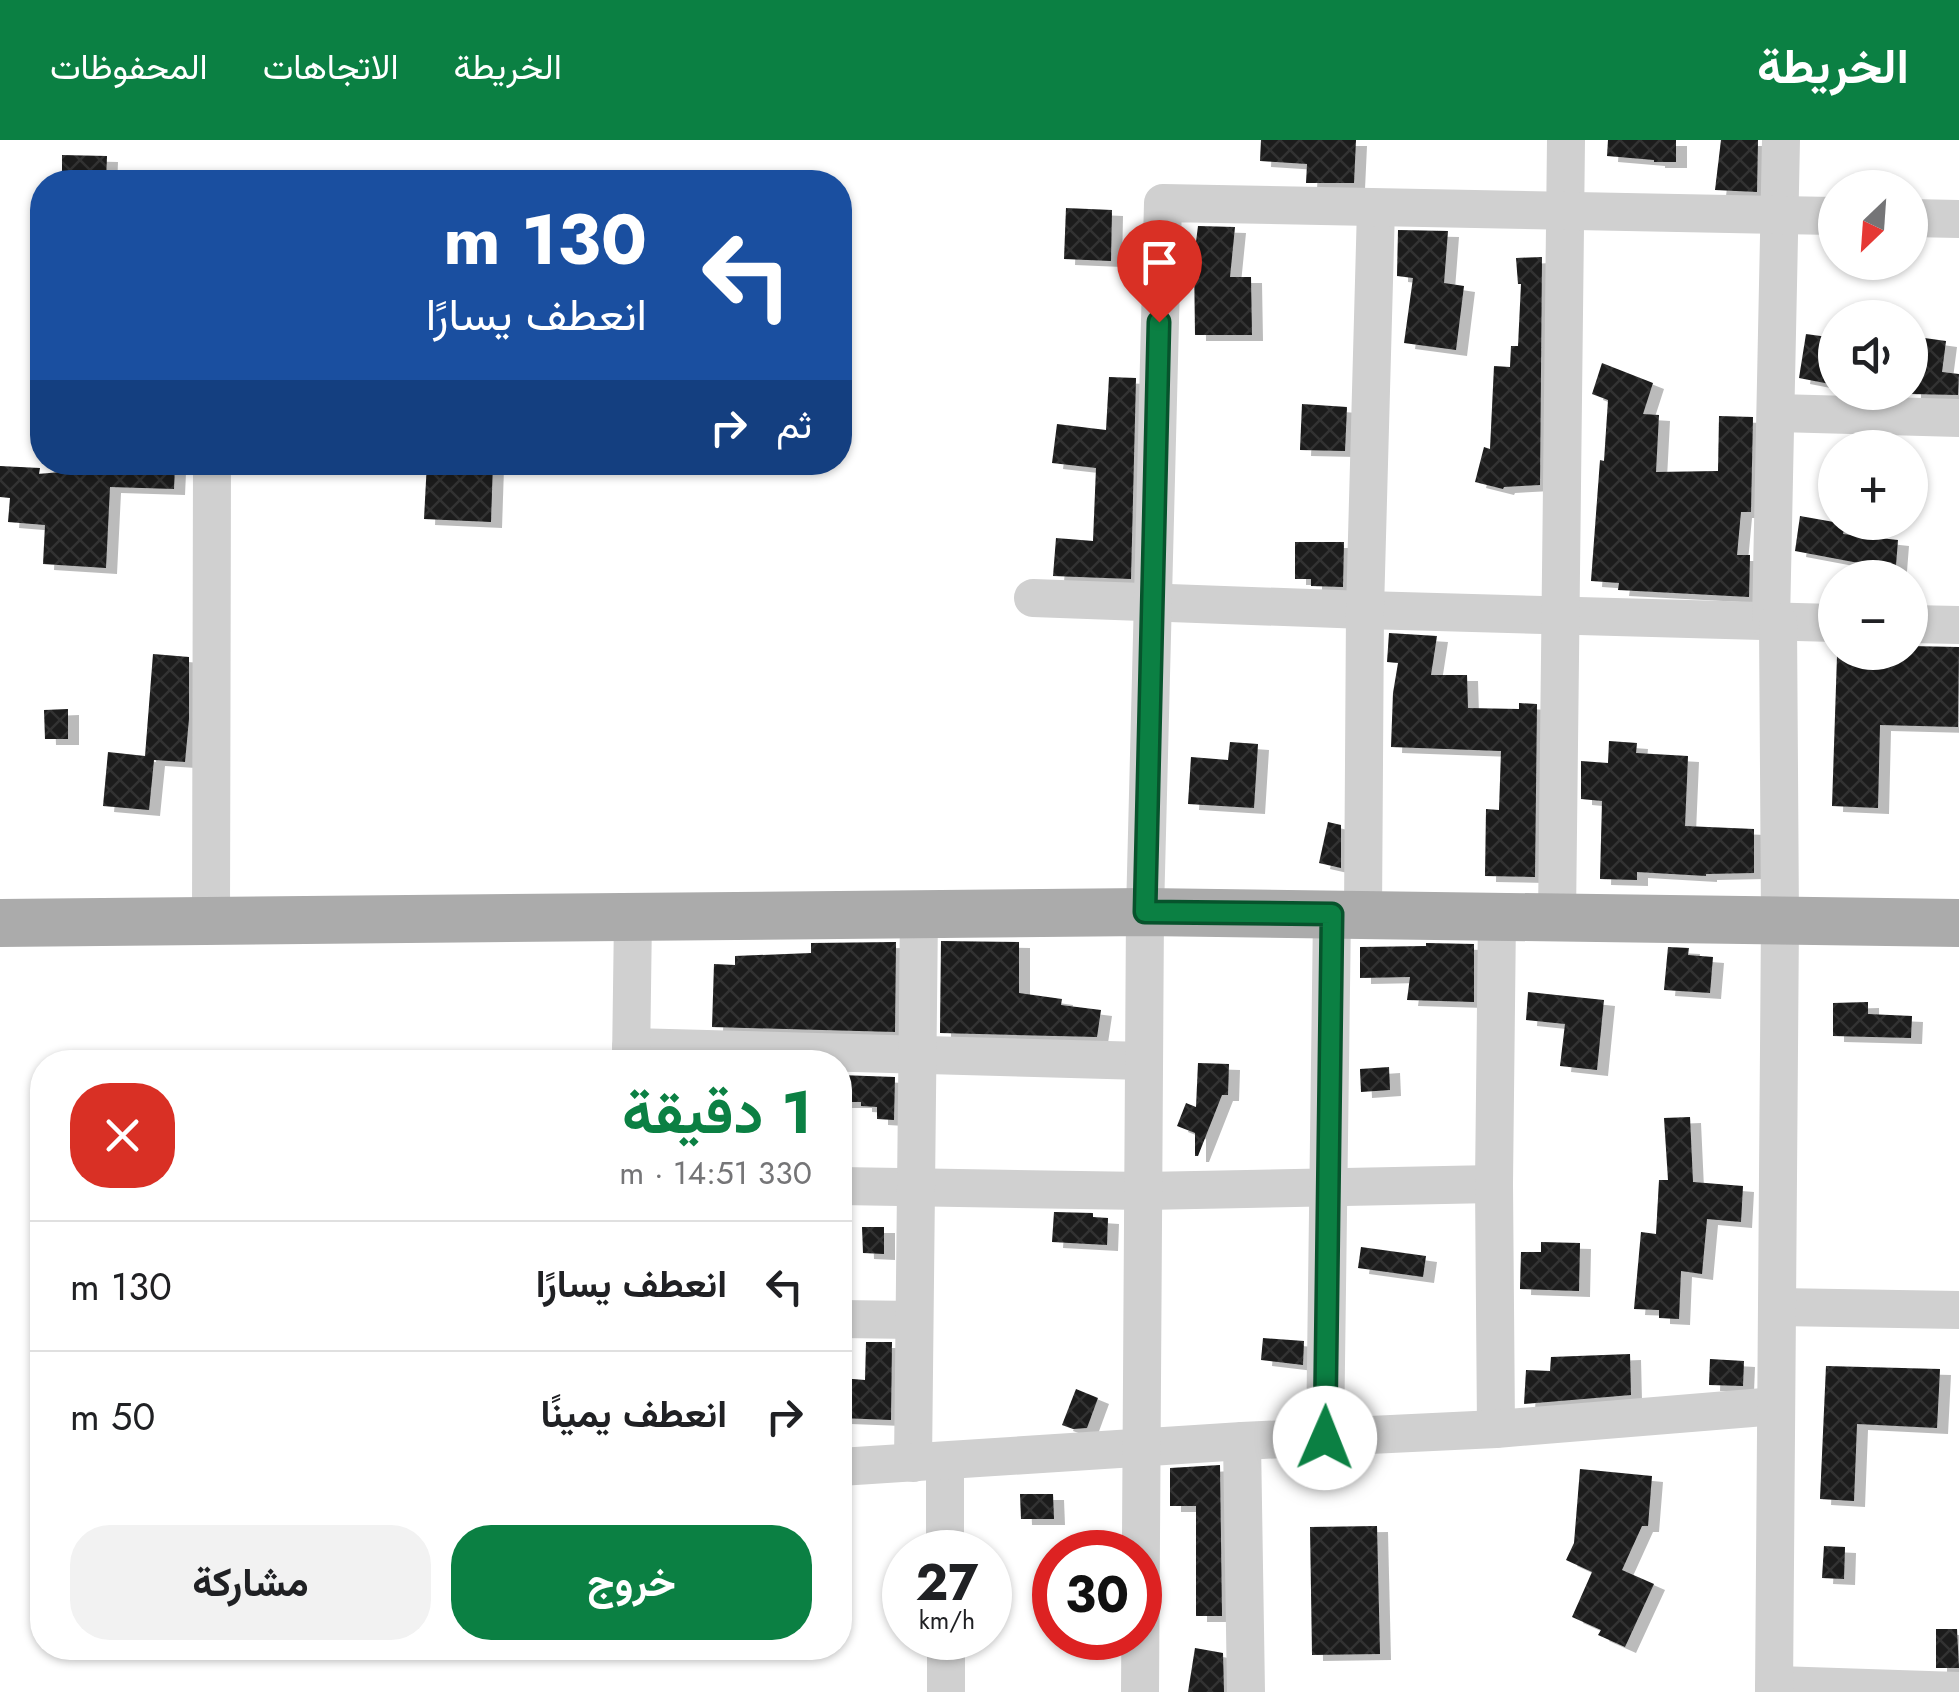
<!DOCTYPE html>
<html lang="ar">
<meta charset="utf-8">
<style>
body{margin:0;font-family:Jost,Vazirmatn,sans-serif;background:#f2f2f2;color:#202124;direction:rtl;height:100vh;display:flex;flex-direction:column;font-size:38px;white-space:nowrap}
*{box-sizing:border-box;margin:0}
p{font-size:32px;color:#757577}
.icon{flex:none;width:55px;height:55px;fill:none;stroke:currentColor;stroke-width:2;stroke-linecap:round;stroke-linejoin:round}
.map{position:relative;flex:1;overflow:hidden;direction:ltr}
.details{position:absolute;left:30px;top:910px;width:822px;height:610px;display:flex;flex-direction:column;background:#fff;border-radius:40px;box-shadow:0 2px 8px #0004;direction:rtl}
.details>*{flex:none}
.hud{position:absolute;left:30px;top:30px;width:822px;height:305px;border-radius:40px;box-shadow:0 2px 8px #0004;direction:rtl;background:#1a4fa0;color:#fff;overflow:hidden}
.needle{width:65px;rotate:205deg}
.tools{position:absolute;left:1818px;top:30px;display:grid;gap:20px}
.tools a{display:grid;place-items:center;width:110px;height:110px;border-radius:50%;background:#fff;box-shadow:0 2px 8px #0004;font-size:50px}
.speed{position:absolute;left:882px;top:1390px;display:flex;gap:20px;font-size:50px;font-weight:700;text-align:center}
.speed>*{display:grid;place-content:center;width:130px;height:130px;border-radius:50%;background:#fff;box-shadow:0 2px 8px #0004;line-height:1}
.speed small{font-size:25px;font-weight:400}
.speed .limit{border:15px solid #d22;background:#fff;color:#111}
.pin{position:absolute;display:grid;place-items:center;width:85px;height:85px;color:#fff;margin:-102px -42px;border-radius:50% 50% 50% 0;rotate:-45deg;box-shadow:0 0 10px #0007}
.pin .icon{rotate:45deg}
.me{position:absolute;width:110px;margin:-55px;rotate:1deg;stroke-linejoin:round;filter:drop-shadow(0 0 8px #0008)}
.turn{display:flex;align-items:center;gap:35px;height:210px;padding:0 40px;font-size:45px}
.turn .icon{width:130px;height:130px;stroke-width:2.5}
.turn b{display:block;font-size:70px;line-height:85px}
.then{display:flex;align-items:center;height:95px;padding:0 40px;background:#0003;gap:20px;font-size:38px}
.round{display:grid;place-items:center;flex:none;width:105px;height:105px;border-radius:40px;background:#f2f2f2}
.headline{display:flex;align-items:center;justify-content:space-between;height:170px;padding:0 40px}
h1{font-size:60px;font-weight:700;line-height:75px;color:#0b8043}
.cta{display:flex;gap:20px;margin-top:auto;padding:20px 40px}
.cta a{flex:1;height:115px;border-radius:40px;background:#0b8043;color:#fff;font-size:40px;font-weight:700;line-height:115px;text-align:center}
.cta a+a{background:#f2f2f2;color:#202124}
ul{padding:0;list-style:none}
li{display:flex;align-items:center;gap:30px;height:130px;padding:0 40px;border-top:2px solid #e0e0e0}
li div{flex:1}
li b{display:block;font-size:38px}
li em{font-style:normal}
header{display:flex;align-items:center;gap:60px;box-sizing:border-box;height:140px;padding:0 50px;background:#0b8043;color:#fff}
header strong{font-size:48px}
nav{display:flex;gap:55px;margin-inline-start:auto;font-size:35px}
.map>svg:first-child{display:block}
.building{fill:url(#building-cross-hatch);filter:url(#shadow)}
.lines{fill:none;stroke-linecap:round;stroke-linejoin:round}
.minor{stroke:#d0d0d0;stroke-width:38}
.major{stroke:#ababab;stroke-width:48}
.route-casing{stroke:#07532c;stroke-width:25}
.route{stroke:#0b8043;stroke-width:18}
</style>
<header>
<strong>الخريطة</strong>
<nav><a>الخريطة</a><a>الاتجاهات</a><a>المحفوظات</a></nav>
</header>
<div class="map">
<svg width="1959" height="1552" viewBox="0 0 1959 1552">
<defs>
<pattern id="building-cross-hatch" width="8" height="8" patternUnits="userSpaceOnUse" patternTransform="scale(2.5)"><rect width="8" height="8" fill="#1a1a1a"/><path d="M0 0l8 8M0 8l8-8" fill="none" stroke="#333"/></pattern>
<filter id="shadow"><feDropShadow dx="11" dy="6" stdDeviation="0" flood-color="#0004"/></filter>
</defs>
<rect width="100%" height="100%" fill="#fff"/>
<g class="building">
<path d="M1261,0H1356L1354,43H1306L1307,24L1260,21Z"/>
<path d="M1608,0H1676V22H1654V20L1607,16Z"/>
<path d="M1721,0H1758L1757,52L1715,50Z"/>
<path d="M62,15L107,16L106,41L62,40Z"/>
<path d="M1066,68L1112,70L1111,121L1064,119Z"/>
<path d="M1198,86L1235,87L1230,137H1251L1252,195H1195L1194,118Z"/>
<path d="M1398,90L1448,91L1444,143L1464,146L1456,210L1404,203L1413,138L1397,136Z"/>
<path d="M1542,117L1540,345L1504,347L1503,349L1475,342L1484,307L1490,309L1494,226L1510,227L1511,206H1518L1521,144H1518L1516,118Z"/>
<path d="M1806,194L1835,198V245L1799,238Z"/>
<path d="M1910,196L1946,201L1942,232L1959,234L1958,255L1910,254Z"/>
<path d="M1602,223L1653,243L1643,274L1659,275L1656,332L1718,331L1719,276L1753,277L1751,372H1741L1737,415H1750L1749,457L1618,450L1619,443L1591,441L1600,320L1604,321L1608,260L1592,254Z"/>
<path d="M1109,237L1136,238L1131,439L1053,436L1056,398L1093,401L1096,328L1052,323L1057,284L1106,290Z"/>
<path d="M1302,264L1347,267L1345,311L1300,310Z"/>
<path d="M427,322H493L491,382L424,379Z"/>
<path d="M0,326L40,328L39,334L121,326L175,327L174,349L110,347L106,428L43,424L45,385L8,382L10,358L0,357Z"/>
<path d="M1800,376L1845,384L1843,394L1898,400L1895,438H1863L1864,424L1795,411Z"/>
<path d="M1295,402H1344L1343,447L1311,446V439H1295Z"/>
<path d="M1389,493L1437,496L1431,535H1467L1468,568L1519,569V563L1537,564L1535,737L1485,736L1486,669L1499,670L1501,611L1391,607L1393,553L1398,523L1387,522Z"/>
<path d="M1910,506L1959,507L1958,587L1880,585L1878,668L1832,666L1837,516L1888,518V512H1910Z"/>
<path d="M153,514L189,517V579L185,622L154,620L149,670L103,666L108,612L145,616Z"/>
<path d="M68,569V599H45L44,570Z"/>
<path d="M1609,601L1637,603L1636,613L1688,616L1685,686L1754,689V733L1706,734V736L1637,732V740L1600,739L1602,661L1581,659V621L1608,623Z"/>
<path d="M1230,602L1258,604L1254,668L1188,664L1191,617L1228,620Z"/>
<path d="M1328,682L1341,685V728L1319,723Z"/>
<path d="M941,801L1019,802V853L1062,859L1061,865L1101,870L1097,897L940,893Z"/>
<path d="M896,802L895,892L712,887L714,824L735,825V816L811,813V803Z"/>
<path d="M1426,803L1474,804V862L1407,860L1410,837L1360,838V807L1426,806Z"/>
<path d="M1668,807L1689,808L1688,815L1713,817L1710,853L1664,850Z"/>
<path d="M1528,852L1604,860L1597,930L1560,926L1565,884L1526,880Z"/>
<path d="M1868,862V874L1912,876L1911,898L1833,896V863Z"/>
<path d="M1198,923L1229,924L1228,955H1222L1198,1016H1195V993L1177,986L1186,963L1196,967Z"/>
<path d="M1389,927L1390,950L1361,952L1360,929Z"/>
<path d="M840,935L895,937L894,980L877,979V967L861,966V962H840Z"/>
<path d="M1690,977L1693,1042L1743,1046L1741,1082L1707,1079L1702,1134L1681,1131L1679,1179L1659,1178V1170L1634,1169L1641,1092L1656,1094L1659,1040H1668L1664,978Z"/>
<path d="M1054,1072L1093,1073V1077L1108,1078L1107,1105L1052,1102Z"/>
<path d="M862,1087H884V1114L863,1113Z"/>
<path d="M1541,1102L1580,1103L1579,1151L1520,1149L1521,1112H1541Z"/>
<path d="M1361,1107L1426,1116L1423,1137L1358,1128Z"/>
<path d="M1263,1198L1304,1201L1303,1225L1261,1220Z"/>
<path d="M866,1202H892L891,1280L840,1278V1238L865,1240Z"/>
<path d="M1630,1214L1631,1255L1524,1264L1526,1230L1550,1231L1551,1217Z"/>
<path d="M1710,1219L1744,1221L1743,1246L1709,1245Z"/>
<path d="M1826,1226L1940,1229L1937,1288L1857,1284L1854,1361L1820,1359Z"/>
<path d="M1076,1249L1098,1258L1087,1288L1073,1289L1062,1285Z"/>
<path d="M1220,1325L1222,1476H1196V1366H1170V1328Z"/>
<path d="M1580,1329L1652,1336L1648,1386H1642L1622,1430L1654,1444L1625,1507L1598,1495L1601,1490L1572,1477L1592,1432L1566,1420L1574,1403Z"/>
<path d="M1020,1354H1053L1054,1379H1021Z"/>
<path d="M1377,1386L1380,1514L1312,1515L1310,1387Z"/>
<path d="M1824,1406L1845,1407L1844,1439L1822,1438Z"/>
<path d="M1936,1489H1957L1959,1528H1936Z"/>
<path d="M1195,1508L1223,1513L1224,1552H1188Z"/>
</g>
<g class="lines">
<g class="minor">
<path d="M1910,78L1959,79"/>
<path d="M1776,273L1959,278"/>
<path d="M1033,458L1365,470L1835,483"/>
<path d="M1771,482L1781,0"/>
<path d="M1910,484L1959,485"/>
<path d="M1363,776L1365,470L1376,68"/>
<path d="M1557,777L1566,0"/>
<path d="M211,781L212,322"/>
<path d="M631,907L1144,921"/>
<path d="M631,922L633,777"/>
<path d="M840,1046L1144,1051L1494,1044"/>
<path d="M1777,1167L1959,1170"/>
<path d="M840,1179L914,1180"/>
<path d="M1496,1289L1494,1044L1497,776"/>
<path d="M1325,1298L1332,774"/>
<path d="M1242,1301L1246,1552"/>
<path d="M945,1321V1412"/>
<path d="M913,1323L919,773"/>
<path d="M840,1327L1242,1301L1496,1289L1776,1266"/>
<path d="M946,1498V1552"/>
<path d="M1774,1545L1959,1551"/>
<path d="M1140,1552L1145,772L1163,63L1835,76"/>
<path d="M1774,1552L1780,780L1778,482"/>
</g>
<path class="major" d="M0,783L1145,772L1959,783"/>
</g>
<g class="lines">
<defs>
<path id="route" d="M1159,182L1145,772L1332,774L1325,1298"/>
</defs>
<use href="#route" class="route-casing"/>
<use href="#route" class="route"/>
</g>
</svg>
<div class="tools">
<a><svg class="needle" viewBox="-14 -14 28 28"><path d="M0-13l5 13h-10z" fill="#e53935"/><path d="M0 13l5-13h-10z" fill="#757577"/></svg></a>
<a><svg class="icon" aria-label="sound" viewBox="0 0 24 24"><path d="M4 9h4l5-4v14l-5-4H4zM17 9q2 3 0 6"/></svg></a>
<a>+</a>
<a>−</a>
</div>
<div class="speed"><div>27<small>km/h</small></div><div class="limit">30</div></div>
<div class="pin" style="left:1159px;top:182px;background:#d93025"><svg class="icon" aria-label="arrive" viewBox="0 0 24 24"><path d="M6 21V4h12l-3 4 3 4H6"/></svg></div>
<svg class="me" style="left:1325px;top:1298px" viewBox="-20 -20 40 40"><circle r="19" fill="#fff"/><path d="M0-13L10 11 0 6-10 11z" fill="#0b8043"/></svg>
<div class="hud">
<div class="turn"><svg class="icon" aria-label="left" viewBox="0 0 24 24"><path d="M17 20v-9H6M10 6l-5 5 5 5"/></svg><div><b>130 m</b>انعطف يسارًا</div></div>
<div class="then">ثم<svg class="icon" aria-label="right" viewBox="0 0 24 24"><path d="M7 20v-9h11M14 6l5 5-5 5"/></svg></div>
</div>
<section class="details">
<div class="headline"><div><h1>1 دقيقة</h1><p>330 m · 14:51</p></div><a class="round" style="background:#d93025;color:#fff"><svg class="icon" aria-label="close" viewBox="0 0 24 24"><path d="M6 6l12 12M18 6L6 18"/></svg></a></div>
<ul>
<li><svg class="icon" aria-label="left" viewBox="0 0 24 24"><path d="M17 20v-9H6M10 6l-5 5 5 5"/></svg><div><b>انعطف يسارًا</b></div><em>130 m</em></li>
<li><svg class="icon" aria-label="right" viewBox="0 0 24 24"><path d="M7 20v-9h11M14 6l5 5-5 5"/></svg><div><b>انعطف يمينًا</b></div><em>50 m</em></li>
</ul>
<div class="cta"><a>خروج</a><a>مشاركة</a></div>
</section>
</div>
